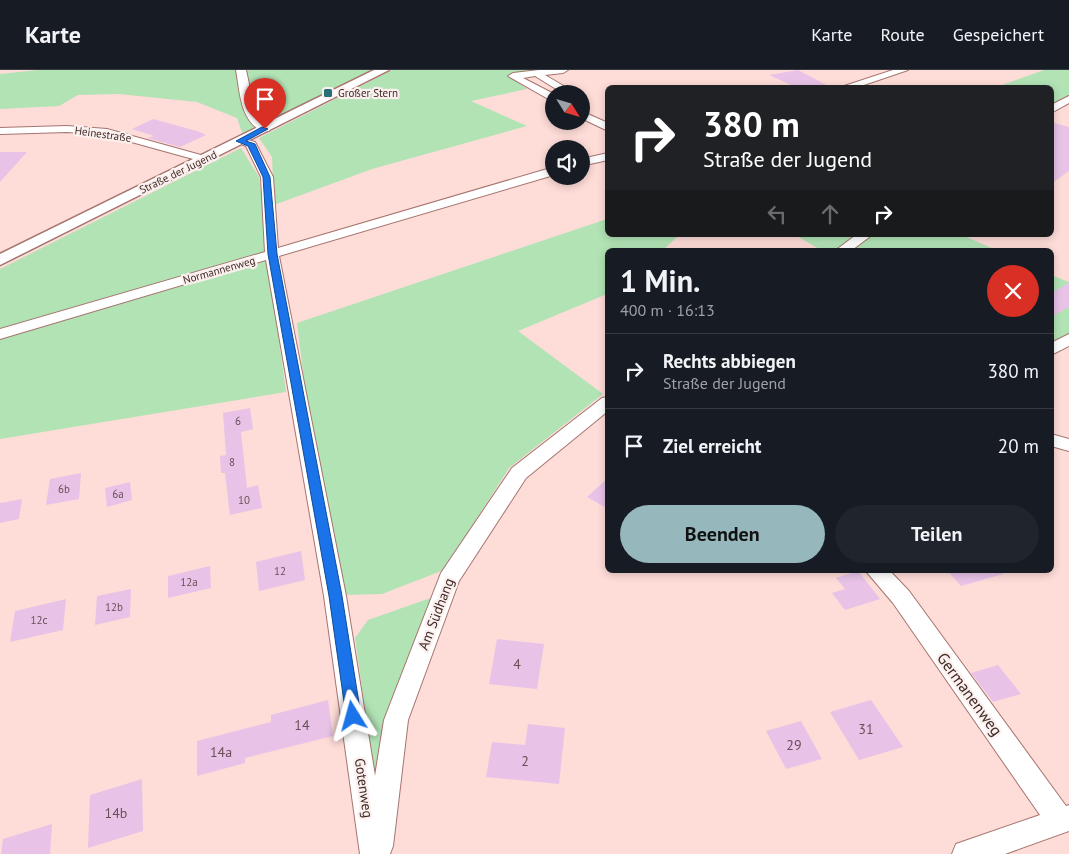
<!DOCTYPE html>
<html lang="de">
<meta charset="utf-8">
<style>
body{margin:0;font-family:"PT Sans",sans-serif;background:#20242c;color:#f1f3f6;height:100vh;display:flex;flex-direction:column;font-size:19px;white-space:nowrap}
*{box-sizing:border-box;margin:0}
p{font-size:16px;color:#9ea1a6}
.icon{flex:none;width:28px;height:28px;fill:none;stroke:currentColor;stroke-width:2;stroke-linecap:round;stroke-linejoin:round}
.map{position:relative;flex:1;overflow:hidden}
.side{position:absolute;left:605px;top:178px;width:449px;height:325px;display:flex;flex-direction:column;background:#171b24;border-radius:8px;box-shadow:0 2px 8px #0003}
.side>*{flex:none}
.top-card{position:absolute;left:605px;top:15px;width:449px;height:152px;border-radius:8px;box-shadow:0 2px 8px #0003;background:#202124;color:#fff;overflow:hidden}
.needle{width:32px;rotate:127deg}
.controls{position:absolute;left:545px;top:15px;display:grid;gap:10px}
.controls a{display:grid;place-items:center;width:45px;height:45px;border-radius:50%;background:#171b24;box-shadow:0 2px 8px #0003;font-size:25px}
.pin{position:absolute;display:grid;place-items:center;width:42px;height:42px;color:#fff;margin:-51px -21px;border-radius:50% 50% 50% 0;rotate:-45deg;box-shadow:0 0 5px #0007}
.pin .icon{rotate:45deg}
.me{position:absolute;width:55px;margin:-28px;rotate:352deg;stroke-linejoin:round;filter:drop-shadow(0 0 4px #0008)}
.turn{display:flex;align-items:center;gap:18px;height:105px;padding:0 15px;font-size:22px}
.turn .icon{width:65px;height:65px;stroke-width:2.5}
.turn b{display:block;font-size:35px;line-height:42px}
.lanes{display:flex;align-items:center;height:48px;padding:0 15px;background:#0003;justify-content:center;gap:25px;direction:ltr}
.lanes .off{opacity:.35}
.round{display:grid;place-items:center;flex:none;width:52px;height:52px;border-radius:26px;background:#20242c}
.head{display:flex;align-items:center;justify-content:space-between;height:85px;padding:0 15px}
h1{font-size:30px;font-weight:700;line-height:38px}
.action{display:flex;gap:10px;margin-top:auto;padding:10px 15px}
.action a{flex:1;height:58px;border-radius:30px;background:#96b8bd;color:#111;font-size:20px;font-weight:700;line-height:58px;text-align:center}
.action a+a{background:#20242c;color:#f1f3f6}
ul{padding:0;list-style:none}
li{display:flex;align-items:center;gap:15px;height:75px;padding:0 15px;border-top:1px solid #363941}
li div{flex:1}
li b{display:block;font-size:19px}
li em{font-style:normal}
header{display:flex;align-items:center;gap:30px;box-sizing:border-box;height:70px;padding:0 25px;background:#171b24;border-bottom:1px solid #363941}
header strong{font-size:24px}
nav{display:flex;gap:28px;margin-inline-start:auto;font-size:18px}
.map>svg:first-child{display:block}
.green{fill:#b1e3b5}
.building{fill:#e8c3e7}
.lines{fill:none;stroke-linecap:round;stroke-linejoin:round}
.minor-casing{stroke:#a6746e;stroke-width:2}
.tertiary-casing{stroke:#a6746e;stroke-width:3}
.minor{fill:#fff;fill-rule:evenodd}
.tertiary{fill:#fff;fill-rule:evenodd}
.route{fill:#1a73e8;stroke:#114b97}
.poi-dot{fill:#266f78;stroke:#fbf0ee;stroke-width:2}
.labels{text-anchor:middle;stroke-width:4.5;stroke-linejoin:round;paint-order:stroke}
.far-poi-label{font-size:11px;fill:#3d2926;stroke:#fbf0ee;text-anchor:start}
.far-street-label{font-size:11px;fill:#3d2926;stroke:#fbf0ee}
.number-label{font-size:11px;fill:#685056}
.street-label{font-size:14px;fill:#3d2926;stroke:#fbf0ee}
.near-number-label{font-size:14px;fill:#685056}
.near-street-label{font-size:16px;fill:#3d2926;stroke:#fbf0ee}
</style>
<header>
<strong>Karte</strong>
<nav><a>Karte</a><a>Route</a><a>Gespeichert</a></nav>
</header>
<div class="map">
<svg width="1069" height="784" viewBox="0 0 1069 784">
<rect width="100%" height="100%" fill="#fedcd8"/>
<g class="green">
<path d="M38,0H376L243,65L237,48L197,32L119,24L78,25L59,36L0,39V4Z"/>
<path d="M392,0H547L510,5L527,19L471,31L527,56L372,99L274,135L272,87L259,68Z"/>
<path d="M1044,0H1069V29L1051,38V18H994Z"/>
<path d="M241,78L259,107L270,182L0,259V199Z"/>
<path d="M607,149L608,165H679L663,180H608L607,224L518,261L603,324L509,398L444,500L382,524L345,525L305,319L297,253Z"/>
<path d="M795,165H962L996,180H821Z"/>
<path d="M268,190L286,322L0,369V269Z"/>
<path d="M1051,205L1069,212V269L1051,278Z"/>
<path d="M436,526L376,719L355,568L368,550Z"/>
</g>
<g class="building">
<path d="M798,0L832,18H798L769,5Z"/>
<path d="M153,49L197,61L206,65L180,77L147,68L154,66L132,59Z"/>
<path d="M1051,52L1069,57V101L1051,114Z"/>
<path d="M0,82H27L0,112Z"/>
<path d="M1069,213V237L1051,247V223Z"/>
<path d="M250,338L253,359L241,362L247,418L258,415L262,438L230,445L225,403H221L220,386L226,385L223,343Z"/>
<path d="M81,403L79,429L46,435L50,409Z"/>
<path d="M608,408V439L587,427Z"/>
<path d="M130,412L132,430L107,437L105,418Z"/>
<path d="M22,429L19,449L0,453V433Z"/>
<path d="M301,481L305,510L259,521L256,492Z"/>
<path d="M210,496L211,518L168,528V506Z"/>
<path d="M947,500H1002L1003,504L961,516Z"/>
<path d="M858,501L880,529L845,540L832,523L845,519L836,508Z"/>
<path d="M131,519L130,547L95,555L97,526Z"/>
<path d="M66,529L63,560L10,572L15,541Z"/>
<path d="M497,569L544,574L537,619L489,614Z"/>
<path d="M998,595L1021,624L993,632L971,603Z"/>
<path d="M328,630L333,666L245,688V693L197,706V671L271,652V645Z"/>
<path d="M871,630L903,677L859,690L830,642Z"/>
<path d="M801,651L822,689L786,699L766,661Z"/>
<path d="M528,654L565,658L559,714L486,707L492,672L525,675Z"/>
<path d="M142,709L143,761L88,778L90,725Z"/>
<path d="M52,754L50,784H1L3,769Z"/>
</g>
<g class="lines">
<defs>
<g id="minor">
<path d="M236,0H246L255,42L263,53L270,59L269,61H261C240,49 240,22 236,0Z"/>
<path d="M539,0H568L563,3L545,5L577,24H564L535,6L523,8L554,24V31L550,30L508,6L513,3Z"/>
<path d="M893,0H908L855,18H838Z"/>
<path d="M1069,26V33L1051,43V35Z"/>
<path d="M581,41L608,53V61L581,48Z"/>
<path d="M67,56L107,59L208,87L210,89L204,92L106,65L67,62L0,64V58Z"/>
<path d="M240,68L255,72L273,107L278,178L554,97V105L279,186L346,526L375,706L384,650L441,503L512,398L602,328L608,327V341L526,408L459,511L408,650L393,776L390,784H360L324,526L266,190L0,269V259L265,182L261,107L246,76L234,71Z"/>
<path d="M608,83V90L581,96V89Z"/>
<path d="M856,165H872L852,180H836Z"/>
<path d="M1069,264V276L1051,285V273Z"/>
<path d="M1051,364L1069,369V381L1051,376Z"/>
<path d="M865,500H889L909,521L1066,736L1069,735V761L1005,784H952L956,774L1040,745L893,533Z"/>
</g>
<path id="tertiary" d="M374,0H389L0,195V184Z"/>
</defs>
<use href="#minor" class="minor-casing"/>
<use href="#tertiary" class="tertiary-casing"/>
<use href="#minor" class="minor"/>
<use href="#tertiary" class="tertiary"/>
</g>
<path class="route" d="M262,57L268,59L246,71L255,74L270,107L277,184L342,526L361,646L359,651L353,653L348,651L346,646L329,526L268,184L263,107L248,76L236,71Z"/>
<rect class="poi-dot" x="323" y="18" width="10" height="10" rx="2.5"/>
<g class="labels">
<g class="far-poi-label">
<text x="338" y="27">Großer Stern</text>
</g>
<g class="far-street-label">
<text transform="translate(103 64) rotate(8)" y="4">Heinestraße</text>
<text transform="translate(178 102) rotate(-26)" y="4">Straße der Jugend</text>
<text transform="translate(219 200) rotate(-16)" y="4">Normannenweg</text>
</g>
<g class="number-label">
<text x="238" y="355">6</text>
<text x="232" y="396">8</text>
<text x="64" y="423">6b</text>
<text x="118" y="428">6a</text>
<text x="244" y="434">10</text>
<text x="280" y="505">12</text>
<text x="189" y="516">12a</text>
<text x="114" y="541">12b</text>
<text x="39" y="554">12c</text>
</g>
<g class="street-label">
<text transform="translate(436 544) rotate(-69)" y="5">Am Südhang</text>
<text transform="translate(364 718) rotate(82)" y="5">Gotenweg</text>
</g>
<g class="near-number-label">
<text x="517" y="599">4</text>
<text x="302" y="660">14</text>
<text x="866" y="664">31</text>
<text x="794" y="680">29</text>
<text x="221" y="687">14a</text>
<text x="525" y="696">2</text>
<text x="116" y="748">14b</text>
</g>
<g class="near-street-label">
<text transform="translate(970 624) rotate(54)" y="6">Germanenweg</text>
</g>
</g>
</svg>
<div class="controls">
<a><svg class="needle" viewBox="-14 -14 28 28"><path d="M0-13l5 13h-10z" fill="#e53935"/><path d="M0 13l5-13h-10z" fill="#9ea1a6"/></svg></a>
<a><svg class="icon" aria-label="sound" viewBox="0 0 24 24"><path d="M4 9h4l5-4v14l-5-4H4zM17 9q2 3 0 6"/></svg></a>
</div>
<div class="pin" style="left:265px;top:59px;background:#d93025"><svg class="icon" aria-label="arrive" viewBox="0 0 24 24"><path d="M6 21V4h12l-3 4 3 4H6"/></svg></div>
<svg class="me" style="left:353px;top:646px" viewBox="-20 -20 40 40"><path d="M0-17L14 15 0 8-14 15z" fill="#1a73e8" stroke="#fff" stroke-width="4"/></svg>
<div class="top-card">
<div class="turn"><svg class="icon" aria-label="right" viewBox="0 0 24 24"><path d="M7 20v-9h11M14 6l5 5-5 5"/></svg><div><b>380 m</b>Straße der Jugend</div></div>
<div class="lanes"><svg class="icon off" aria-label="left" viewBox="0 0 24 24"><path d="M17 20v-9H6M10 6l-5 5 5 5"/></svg><svg class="icon off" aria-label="ahead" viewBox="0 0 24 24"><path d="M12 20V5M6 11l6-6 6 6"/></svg><svg class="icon" aria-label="right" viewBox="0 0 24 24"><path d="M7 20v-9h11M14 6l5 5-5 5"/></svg></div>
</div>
<section class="side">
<div class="head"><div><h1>1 Min.</h1><p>400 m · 16:13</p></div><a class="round" style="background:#d93025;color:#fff"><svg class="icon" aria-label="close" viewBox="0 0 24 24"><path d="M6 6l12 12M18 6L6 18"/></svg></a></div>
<ul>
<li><svg class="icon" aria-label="right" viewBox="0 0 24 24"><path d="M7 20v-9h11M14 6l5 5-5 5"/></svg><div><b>Rechts abbiegen</b><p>Straße der Jugend</p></div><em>380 m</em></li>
<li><svg class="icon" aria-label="arrive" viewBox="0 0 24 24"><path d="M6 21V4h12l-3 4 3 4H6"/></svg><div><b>Ziel erreicht</b></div><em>20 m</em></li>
</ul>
<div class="action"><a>Beenden</a><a>Teilen</a></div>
</section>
</div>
